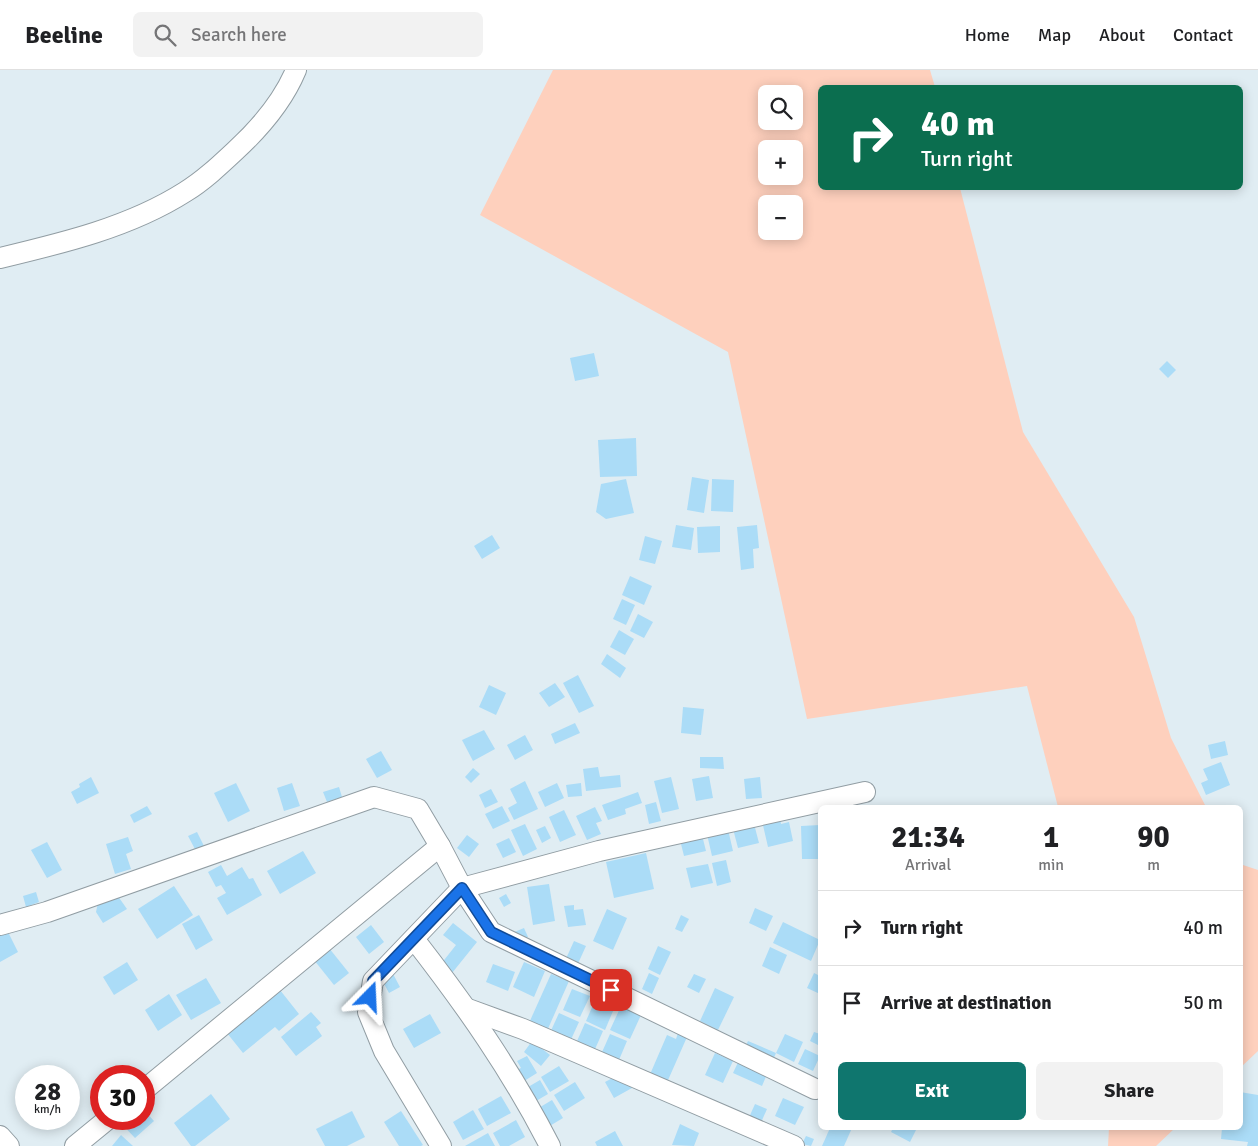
<!DOCTYPE html>
<meta charset="utf-8">
<style>
body{margin:0;font-family:Signika,sans-serif;background:#f2f2f2;color:#202124;height:100vh;display:flex;flex-direction:column;font-size:19px;white-space:nowrap}
*{box-sizing:border-box;margin:0}
p{font-size:16px;color:#757577}
.icon{flex:none;width:28px;height:28px;fill:none;stroke:currentColor;stroke-width:2;stroke-linecap:round;stroke-linejoin:round}
.map{position:relative;flex:1;overflow:hidden}
.panel{position:absolute;left:818px;top:735px;width:425px;height:325px;display:flex;flex-direction:column;background:#fff;border-radius:8px;box-shadow:0 2px 12px #0003}
.panel>*{flex:none}
.banner{position:absolute;left:818px;top:15px;width:425px;height:105px;border-radius:8px;box-shadow:0 2px 12px #0003;background:#0b6e4f;color:#fff;overflow:hidden}
.controls{position:absolute;left:758px;top:15px;display:grid;gap:10px}
.controls a{display:grid;place-items:center;width:45px;height:45px;border-radius:8px;background:#fff;box-shadow:0 2px 12px #0003;font-size:25px}
.speed{position:absolute;left:15px;top:995px;display:flex;gap:10px;font-size:25px;font-weight:700;text-align:center}
.speed>*{display:grid;place-content:center;width:65px;height:65px;border-radius:50%;background:#fff;box-shadow:0 2px 12px #0003;line-height:1}
.speed small{font-size:12px;font-weight:400}
.speed .limit{border:8px solid #d22;background:#fff;color:#111}
.pin{position:absolute;display:grid;place-items:center;width:42px;height:42px;color:#fff;margin:-21px;border-radius:10px;box-shadow:0 2px 8px #0006}
.me{position:absolute;width:55px;margin:-28px;rotate:21deg;stroke-linejoin:round;filter:drop-shadow(0 0 4px #0008)}
.turn{display:flex;align-items:center;gap:18px;height:105px;padding:0 20px;font-size:22px}
.turn .icon{width:65px;height:65px;stroke-width:2.5}
.turn b{display:block;font-size:35px;line-height:42px}
.eta{display:flex;justify-content:space-evenly;align-items:center;height:85px;text-align:center}
.eta b{font-size:30px;font-weight:700;line-height:35px}
.primary-button{display:flex;gap:10px;margin-top:auto;padding:10px 20px}
.primary-button a{flex:1;height:58px;border-radius:8px;background:#0f766e;color:#fff;font-size:20px;font-weight:700;line-height:58px;text-align:center}
.primary-button a+a{background:#f2f2f2;color:#202124}
ul{padding:0;list-style:none}
li{display:flex;align-items:center;gap:15px;height:75px;padding:0 20px;border-top:1px solid #e0e0e0}
li div{flex:1}
li b{display:block;font-size:19px}
li em{font-style:normal}
header{display:flex;align-items:center;gap:30px;box-sizing:border-box;height:70px;padding:0 25px;background:#fff;border-bottom:1px solid #e0e0e0}
header strong{font-size:24px}
nav{display:flex;gap:28px;margin-inline-start:auto;font-size:18px}
.search{width:350px;height:45px;background:#f2f2f2;display:flex;align-items:center;gap:12px;box-sizing:border-box;padding:0 18px;border-radius:8px;color:#757577;font-size:19px}
.map>svg:first-child{display:block}
.green{fill:#fed0bd;fill-rule:evenodd}
.building{fill:#abdcf7}
.lines{fill:none;stroke-linecap:round;stroke-linejoin:round}
.street-casing{stroke:#919da3;stroke-width:22}
.street{stroke:#fff;stroke-width:20}
.route-casing{stroke:#114b97;stroke-width:12}
.route{stroke:#1a73e8;stroke-width:9}
</style>
<header>
<strong>Beeline</strong>
<div class="search"><svg class="icon" aria-label="search" viewBox="0 0 24 24"><circle cx="10" cy="10" r="6"/><path d="M15 15l6 6"/></svg>Search here</div>
<nav><a>Home</a><a>Map</a><a>About</a><a>Contact</a></nav>
</header>
<div class="map">
<svg width="1258" height="1076" viewBox="0 0 1258 1076">
<rect width="100%" height="100%" fill="#e0edf3"/>
<g class="green">
<path d="M553,0H930L935,17L820,18V118H960L1023,362L1134,547L1171,668L1206,737H1058L1027,616L807,649L728,282L480,145ZM766,24H794V51H766ZM766,79H794V106H766ZM766,134H794V161H766Z"/>
<path d="M1240,794L1258,800V981L1240,998Z"/>
<path d="M1109,1058H1175L1156,1076H1108Z"/>
</g>
<g class="building">
<path d="M594,283L599,306L575,311L570,288Z"/>
<path d="M1167,291L1176,300L1168,308L1159,299Z"/>
<path d="M636,368L637,406L600,407L598,370Z"/>
<path d="M692,407L709,410L704,443L687,440Z"/>
<path d="M626,409L634,443L606,449L596,442L601,414Z"/>
<path d="M712,409L734,410L733,442L711,441Z"/>
<path d="M676,455L694,458L691,480L672,477Z"/>
<path d="M757,455L759,478L753,479L754,498L741,500L737,457Z"/>
<path d="M720,456V482L698,483L697,457Z"/>
<path d="M492,465L500,478L482,489L474,476Z"/>
<path d="M645,466L662,471L655,494L639,490Z"/>
<path d="M630,506L652,516L644,535L622,525Z"/>
<path d="M622,529L635,535L626,555L613,549Z"/>
<path d="M638,544L653,552L644,568L630,561Z"/>
<path d="M619,560L634,569L625,585L610,577Z"/>
<path d="M607,584L626,598L620,608L601,594Z"/>
<path d="M578,605L594,636L579,643L563,613Z"/>
<path d="M555,613L565,627L549,637L539,623Z"/>
<path d="M489,615L506,623L496,645L479,637Z"/>
<path d="M683,637L704,639L701,665L681,663Z"/>
<path d="M575,653L580,663L555,674L551,664Z"/>
<path d="M484,660L495,679L473,691L462,670Z"/>
<path d="M525,665L533,680L515,690L507,675Z"/>
<path d="M1225,671L1228,685L1211,689L1208,675Z"/>
<path d="M381,681L392,700L377,708L366,689Z"/>
<path d="M700,687H723L724,699L700,698Z"/>
<path d="M1221,692L1230,715L1206,725L1201,713L1208,710L1203,699Z"/>
<path d="M598,697L600,707L620,705L621,717L586,721L583,699Z"/>
<path d="M473,698L480,704L471,713L465,707Z"/>
<path d="M709,706L713,728L696,731L692,709Z"/>
<path d="M91,707L99,723L77,734L71,722L80,717L79,714Z"/>
<path d="M671,707L679,739L662,743L654,711Z"/>
<path d="M760,707L762,728L746,729L744,709Z"/>
<path d="M525,711L538,739L514,750L508,738L517,733L510,719Z"/>
<path d="M236,713L250,741L228,752L214,723Z"/>
<path d="M292,713L300,736L284,741L277,718Z"/>
<path d="M557,713L564,728L545,737L538,722Z"/>
<path d="M581,713L582,726L568,727L566,715Z"/>
<path d="M339,717L342,727L327,732L323,722Z"/>
<path d="M491,719L498,732L485,738L479,725Z"/>
<path d="M638,722L642,733L625,739L626,744L608,750L602,735Z"/>
<path d="M656,732L661,751L649,754L645,735Z"/>
<path d="M147,736L152,744L134,753L130,745Z"/>
<path d="M502,736L510,751L493,759L485,744Z"/>
<path d="M595,737L602,751L596,753L601,764L587,770L576,746Z"/>
<path d="M564,740L576,765L560,772L549,747Z"/>
<path d="M780,747L781,754L789,752L793,771L768,777L762,751Z"/>
<path d="M753,750L759,773L738,778L732,755Z"/>
<path d="M525,754L537,779L523,786L511,760Z"/>
<path d="M727,755L733,781L712,786L706,760Z"/>
<path d="M820,755V789H802L801,756Z"/>
<path d="M545,756L551,768L542,773L536,760Z"/>
<path d="M197,762L204,776L196,781L188,766Z"/>
<path d="M467,765L479,774L469,787L457,778Z"/>
<path d="M702,765L706,781L684,786L680,770Z"/>
<path d="M128,767L133,781L126,784L131,799L115,804L106,774Z"/>
<path d="M509,768L516,782L503,788L496,774Z"/>
<path d="M47,772L62,800L47,808L31,780Z"/>
<path d="M303,781L316,803L280,824L267,801Z"/>
<path d="M646,783L654,819L614,828L606,792Z"/>
<path d="M726,790L731,812L717,816L712,793Z"/>
<path d="M708,794L713,813L691,818L686,798Z"/>
<path d="M221,795L227,806L242,797L249,809L253,808L262,825L227,845L217,828L226,823L221,815L216,817L208,802Z"/>
<path d="M549,814L555,851L533,855L527,817Z"/>
<path d="M174,816L193,845L157,869L138,839Z"/>
<path d="M36,822L39,832L26,837L23,826Z"/>
<path d="M115,822L127,839L103,853L96,842L99,828Z"/>
<path d="M506,824L511,833L504,837L499,828Z"/>
<path d="M574,835V840L583,839L586,855L568,857L564,836Z"/>
<path d="M755,838L773,846L766,861L749,853Z"/>
<path d="M607,839L627,848L613,880L593,871Z"/>
<path d="M199,845L213,870L196,880L182,854Z"/>
<path d="M681,845L689,849L682,862L675,859Z"/>
<path d="M783,852L820,870L811,891L773,873Z"/>
<path d="M453,853L477,872L452,903L441,894L456,875L443,865Z"/>
<path d="M371,855L384,872L369,884L356,867Z"/>
<path d="M6,858L18,882L0,892V861Z"/>
<path d="M524,858L528,867L515,872L512,863Z"/>
<path d="M574,871L586,876L576,898L564,893Z"/>
<path d="M658,876L671,882L660,905L648,899Z"/>
<path d="M770,877L787,885L779,904L762,896Z"/>
<path d="M329,878L349,903L334,915L314,890Z"/>
<path d="M127,892L138,910L114,925L103,907Z"/>
<path d="M524,892L545,901L534,927L513,917Z"/>
<path d="M493,894L515,902L508,921L486,912Z"/>
<path d="M392,902L400,917L389,923L381,908Z"/>
<path d="M649,903L659,908L652,924L642,919Z"/>
<path d="M814,903L820,906V924L807,918Z"/>
<path d="M551,904L569,911L547,961L529,953Z"/>
<path d="M694,904L706,909L699,923L687,917Z"/>
<path d="M206,908L221,933L191,950L176,925Z"/>
<path d="M715,918L734,927L718,960L700,951Z"/>
<path d="M572,919L590,926L580,947L563,940Z"/>
<path d="M280,920L299,944L279,961L275,957L243,983L227,963Z"/>
<path d="M169,924L182,945L158,961L145,940Z"/>
<path d="M597,926L616,934L605,960L586,951Z"/>
<path d="M621,936L641,945L630,969L610,960Z"/>
<path d="M311,942L321,953L316,957L322,966L296,986L281,967Z"/>
<path d="M559,943L579,952L569,974L549,965Z"/>
<path d="M430,944L441,963L414,978L403,959Z"/>
<path d="M585,953L603,961L592,986L574,978Z"/>
<path d="M814,962L820,964V976L810,971Z"/>
<path d="M678,963L687,967L665,1017L648,1009L667,965L676,969Z"/>
<path d="M610,964L627,971L616,997L599,989Z"/>
<path d="M785,964L803,972L794,992L776,983L762,1016L733,1003L748,971L776,983Z"/>
<path d="M532,971L550,985L541,996L524,982Z"/>
<path d="M805,979L820,986L813,1001L798,994Z"/>
<path d="M715,983L733,991L723,1013L705,1005Z"/>
<path d="M527,986L537,1003L521,1013L514,1001L521,998L517,991Z"/>
<path d="M559,996L569,1011L550,1022L541,1007Z"/>
<path d="M624,1002L632,1018L614,1028L605,1012Z"/>
<path d="M540,1010L548,1024L531,1034L523,1020Z"/>
<path d="M575,1012L585,1028L564,1041L554,1025Z"/>
<path d="M1240,1022L1258,1025V1076H1247L1248,1072L1221,1069L1222,1058H1240Z"/>
<path d="M211,1024L230,1049L195,1076H191L174,1053Z"/>
<path d="M501,1026L511,1043L487,1056L478,1039Z"/>
<path d="M783,1028L804,1037L795,1055L775,1046Z"/>
<path d="M552,1030L563,1048L548,1057L537,1039Z"/>
<path d="M755,1034L767,1039L759,1057L747,1052Z"/>
<path d="M144,1040L154,1051L135,1068L117,1049H144Z"/>
<path d="M473,1040L484,1059L463,1070L453,1052Z"/>
<path d="M352,1041L365,1067L347,1076H325L316,1059Z"/>
<path d="M401,1041L423,1075L421,1076H399L384,1052Z"/>
<path d="M516,1050L525,1067L509,1076H500L493,1063Z"/>
<path d="M680,1054L699,1063L694,1076L672,1075Z"/>
<path d="M830,1058H852L844,1076H822Z"/>
<path d="M893,1058H917L910,1072L891,1062Z"/>
<path d="M615,1061L623,1076H597L595,1072Z"/>
<path d="M488,1063L495,1076H465Z"/>
<path d="M121,1065L133,1076H112Z"/>
<path d="M806,1066L814,1069L811,1076L802,1074Z"/>
</g>
<g class="lines">
<defs>
<g id="street">
<path d="M0,188C63,173 130,157 185,122C203,111 219,96 235,81C259,59 283,31 296,0"/>
<path d="M440,776L462,818L491,862L815,1019"/>
<path d="M0,855L47,842L374,727L418,739L440,776L144,1020"/>
<path d="M414,869C466,936 511,1000 550,1076"/>
<path d="M468,939L523,959L794,1076"/>
<path d="M0,1066L9,1076"/>
<path d="M75,1076L108,1049"/>
<path d="M441,1076L384,981L368,942L373,911L462,818L599,781L865,722"/>
</g>
</defs>
<use href="#street" class="street-casing"/>
<use href="#street" class="street"/>
</g>
<g class="lines">
<defs>
<path id="route" d="M370,927L373,911L462,818L491,862L611,920"/>
</defs>
<use href="#route" class="route-casing"/>
<use href="#route" class="route"/>
</g>
</svg>
<div class="controls">
<a><svg class="icon" aria-label="search" viewBox="0 0 24 24"><circle cx="10" cy="10" r="6"/><path d="M15 15l6 6"/></svg></a>
<a>+</a>
<a>−</a>
</div>
<div class="speed"><div>28<small>km/h</small></div><div class="limit">30</div></div>
<div class="pin" style="left:611px;top:920px;background:#d93025"><svg class="icon" aria-label="arrive" viewBox="0 0 24 24"><path d="M6 21V4h12l-3 4 3 4H6"/></svg></div>
<svg class="me" style="left:370px;top:927px" viewBox="-20 -20 40 40"><path d="M0-17L14 15 0 8-14 15z" fill="#1a73e8" stroke="#fff" stroke-width="4"/></svg>
<div class="banner">
<div class="turn"><svg class="icon" aria-label="right" viewBox="0 0 24 24"><path d="M7 20v-9h11M14 6l5 5-5 5"/></svg><div><b>40 m</b>Turn right</div></div>
</div>
<section class="panel">
<div class="eta">
<div><b>21:34</b><p>Arrival</p></div>
<div><b>1</b><p>min</p></div>
<div><b>90</b><p>m</p></div>
</div>
<ul>
<li><svg class="icon" aria-label="right" viewBox="0 0 24 24"><path d="M7 20v-9h11M14 6l5 5-5 5"/></svg><div><b>Turn right</b></div><em>40 m</em></li>
<li><svg class="icon" aria-label="arrive" viewBox="0 0 24 24"><path d="M6 21V4h12l-3 4 3 4H6"/></svg><div><b>Arrive at destination</b></div><em>50 m</em></li>
</ul>
<div class="primary-button"><a>Exit</a><a>Share</a></div>
</section>
</div>
